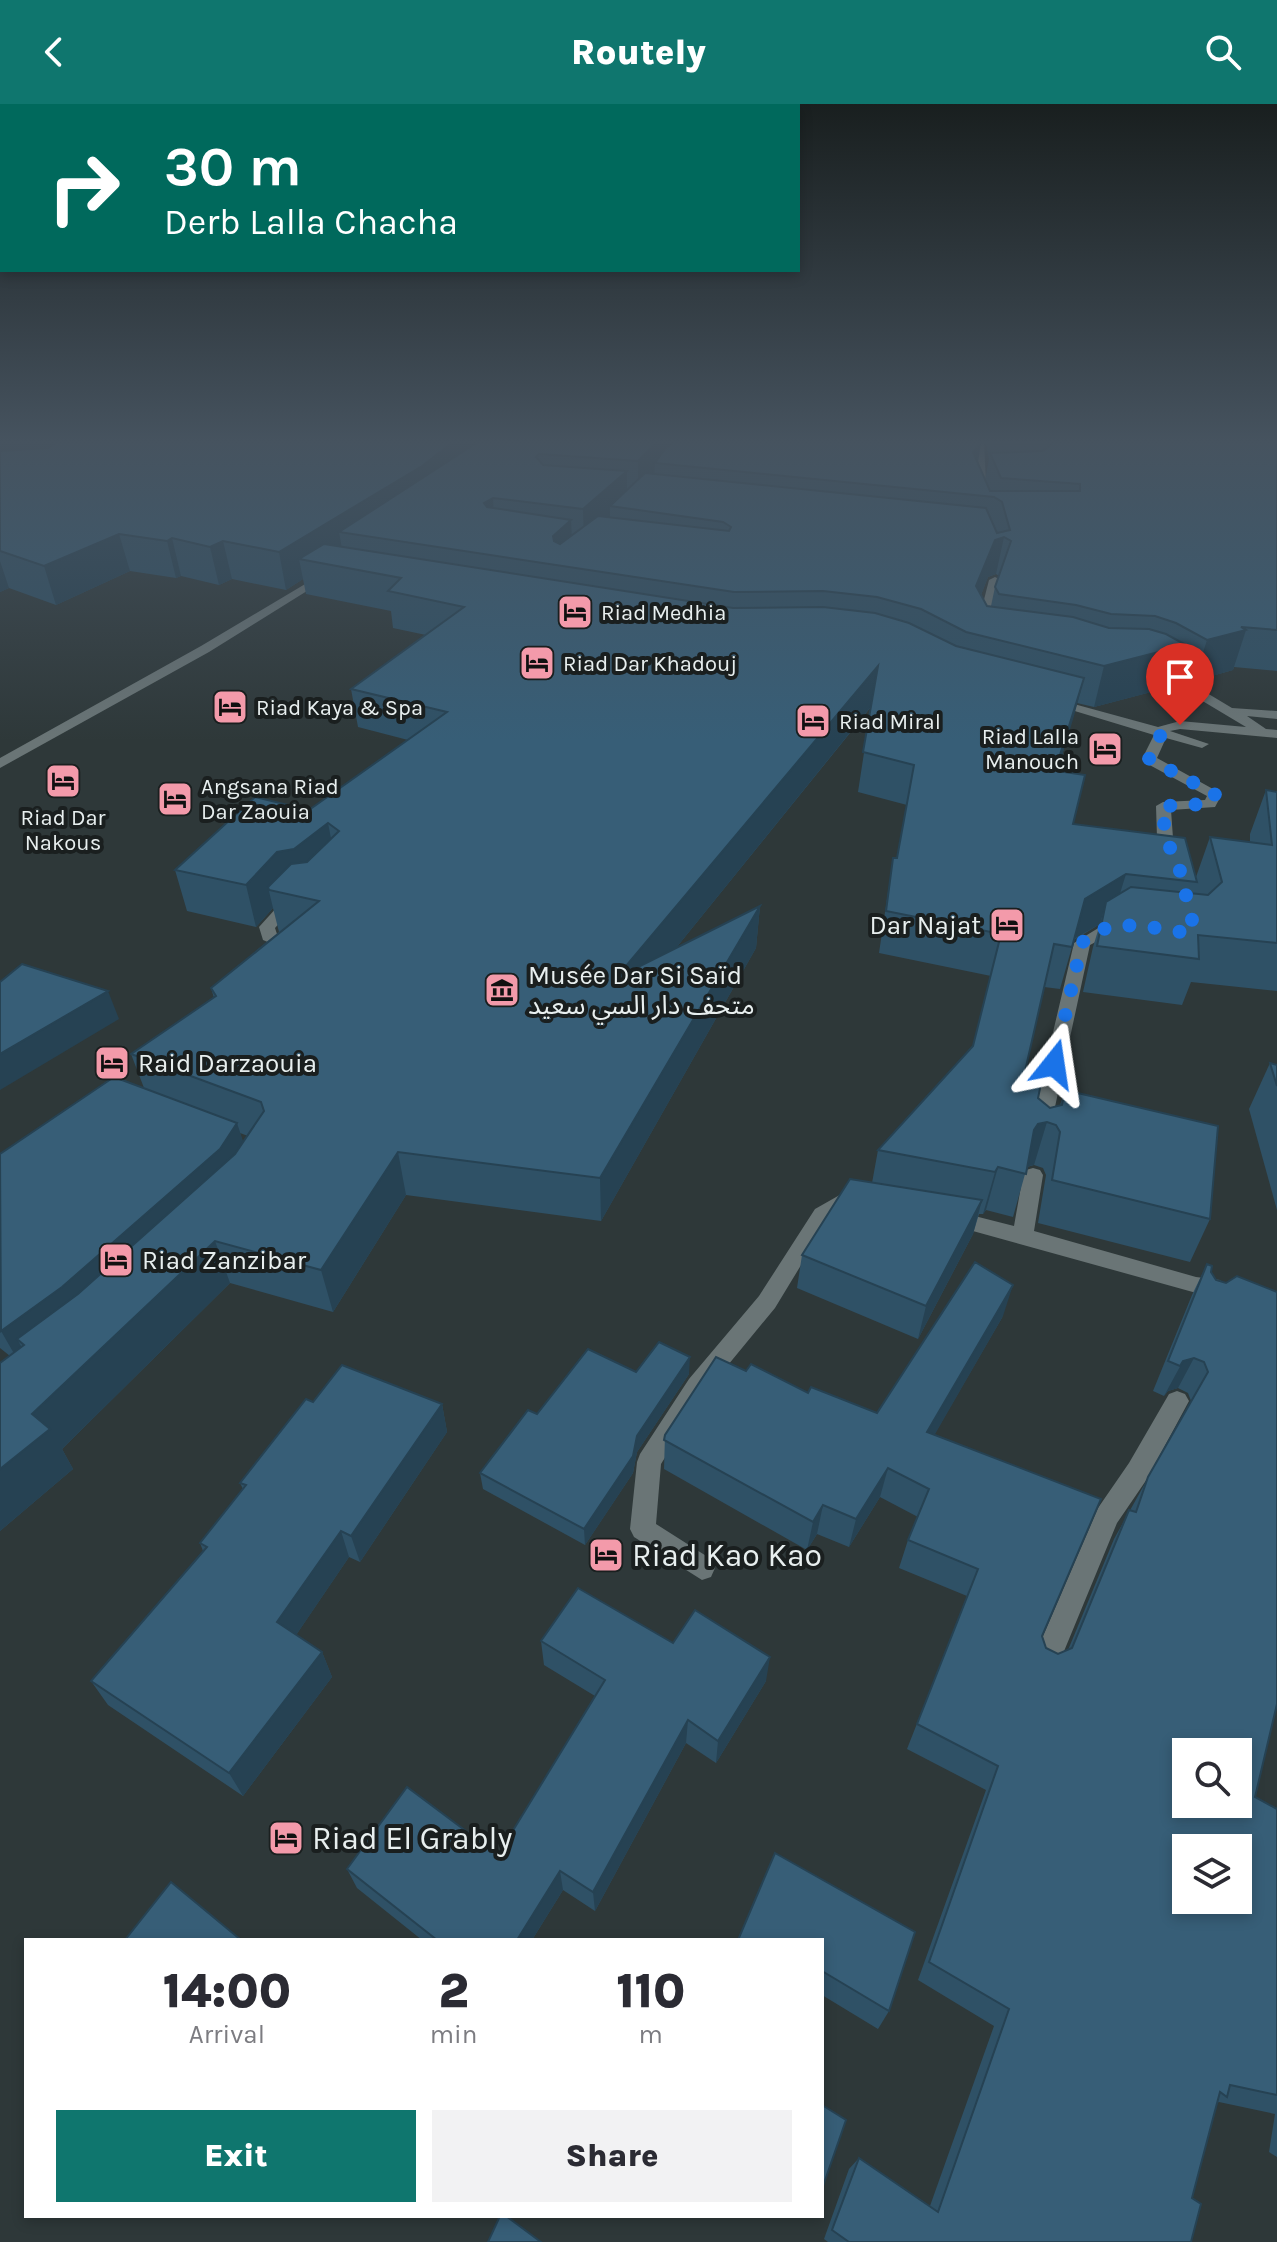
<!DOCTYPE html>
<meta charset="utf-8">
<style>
body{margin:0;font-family:Karla,"Noto Sans Arabic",sans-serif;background:#f2f2f3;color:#2b2b33;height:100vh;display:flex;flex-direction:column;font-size:30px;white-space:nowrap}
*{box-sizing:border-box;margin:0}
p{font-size:26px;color:#7c7c81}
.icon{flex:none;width:44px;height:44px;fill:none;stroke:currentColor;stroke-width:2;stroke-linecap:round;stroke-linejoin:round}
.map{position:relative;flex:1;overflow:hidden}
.sheet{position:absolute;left:24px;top:1834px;width:800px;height:280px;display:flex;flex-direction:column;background:#fff;border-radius:0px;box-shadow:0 4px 12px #0003}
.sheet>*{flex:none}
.hud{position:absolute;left:0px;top:0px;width:800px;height:168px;box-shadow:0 4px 12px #0003;background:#00695c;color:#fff;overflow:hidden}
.controls{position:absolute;left:1172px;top:1634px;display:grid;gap:16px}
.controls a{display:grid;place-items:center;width:80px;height:80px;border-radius:0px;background:#fff;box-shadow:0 4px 12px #0003;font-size:40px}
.pin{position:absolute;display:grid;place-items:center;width:68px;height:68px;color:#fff;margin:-82px -34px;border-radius:50% 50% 50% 0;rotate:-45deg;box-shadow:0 0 8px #0007}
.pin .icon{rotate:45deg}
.me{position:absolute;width:88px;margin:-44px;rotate:15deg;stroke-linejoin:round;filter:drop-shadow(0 0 6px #0008)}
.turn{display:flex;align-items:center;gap:28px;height:168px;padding:0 32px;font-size:36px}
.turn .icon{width:104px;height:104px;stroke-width:2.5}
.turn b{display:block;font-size:56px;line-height:68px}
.eta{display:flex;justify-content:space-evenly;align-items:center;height:136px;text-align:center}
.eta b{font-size:48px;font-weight:800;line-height:56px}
.primary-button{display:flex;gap:16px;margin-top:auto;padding:16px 32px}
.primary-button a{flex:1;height:92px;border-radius:0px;background:#0f766e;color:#fff;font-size:32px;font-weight:800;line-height:92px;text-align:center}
.primary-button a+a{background:#f2f2f3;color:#2b2b33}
header{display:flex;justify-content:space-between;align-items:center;height:104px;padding:0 32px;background:#0f766e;color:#fff;font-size:36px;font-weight:800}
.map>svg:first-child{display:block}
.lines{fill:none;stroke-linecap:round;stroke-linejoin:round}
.street{fill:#6a7576;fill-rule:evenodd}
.wall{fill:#2f5166;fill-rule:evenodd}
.shaded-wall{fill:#264253}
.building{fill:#375e77;stroke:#264253;stroke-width:2;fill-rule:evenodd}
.route{stroke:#1a73e8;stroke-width:14;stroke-dasharray:0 25.2}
.labels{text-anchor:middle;stroke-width:8;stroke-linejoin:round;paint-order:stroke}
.far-poi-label{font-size:22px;fill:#e8efef;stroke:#1a1f1f;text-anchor:start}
.poi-label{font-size:26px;fill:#e8efef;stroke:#1a1f1f;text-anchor:start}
.near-poi-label{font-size:32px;fill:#e8efef;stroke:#1a1f1f;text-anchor:start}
</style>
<header><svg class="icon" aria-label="back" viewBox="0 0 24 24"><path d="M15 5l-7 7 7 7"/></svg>Routely<svg class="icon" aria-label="search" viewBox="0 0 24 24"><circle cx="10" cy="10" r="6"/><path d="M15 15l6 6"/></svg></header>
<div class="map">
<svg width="1277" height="2138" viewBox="0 0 1277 2138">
<rect width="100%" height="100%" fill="#2e3839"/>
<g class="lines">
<g class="street">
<path d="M975,338H984L986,378L978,376Z"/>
<path d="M327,467L331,468V472L209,548L0,664V654L201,542Z"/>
<path d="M995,473L1001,476L986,524L976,527L989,476Z"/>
<path d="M1149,559H1157L1232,604L1277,607V615L1247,612L1266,625L1277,626V634L1180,625L1170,627L1209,640L1202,644L1166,634L1157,654L1222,690L1215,703L1171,706L1173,734L1184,755L1176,760L1171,758L1157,734L1156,702L1163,698L1205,696L1207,692L1144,658L1142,655L1154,631L1045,598L1052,594L1158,623L1180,617L1246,623L1149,565Z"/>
<path d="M294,789L302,794L275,824L277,830L290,835L295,848L290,856L284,857L276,852L279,848L277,842L263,836L259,823L288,791Z"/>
<path d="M1113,815L1128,821L1090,841L1050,1026L1040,1033L1033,1031L1030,1026L1074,839Z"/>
<path d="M1033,1064L1040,1066L1043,1071L1034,1127L1196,1173L1220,1176L1223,1182L1218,1200L1210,1203L1202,1200L1200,1190L944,1119L941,1114L944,1109L951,1106L1014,1122L1023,1071L1026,1066Z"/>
<path d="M845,1088L860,1091L863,1096L860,1101L848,1103L829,1115L775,1204L705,1289L661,1360L656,1420L711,1455L715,1464L711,1473L702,1476L634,1433L630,1425L637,1358L640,1350L689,1275L759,1192L815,1105Z"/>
<path d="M1177,1287L1185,1290L1189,1297L1147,1375L1117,1419L1055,1569L1045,1573L1035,1569L1031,1560L1098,1404L1129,1359L1169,1290Z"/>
</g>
</g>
<g class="wall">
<path d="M0,338H981L978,358L985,376L989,355L986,338H1277V567L1234,563L1233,566L1194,577L1178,567L1174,582L1094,603L1077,599L1062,651L1064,668L1073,720L1196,773L1210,733L1250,738V730L1266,686L1277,688V887L1191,878L1182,901L1083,888L1093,843L1100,820L1074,836L1060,885L1044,883L1023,976L1038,994L1050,1004L1060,1001L1065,986L1210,1115L1190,1158L1038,1119L1046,1071L1043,1064L1034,1061L1027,1063L1013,1113L986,1106L983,1110H979L973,1130L918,1235L797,1184L802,1151L872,1079L878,1046L973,942L991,872L879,849L893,754H897L907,701L858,688L871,603L676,844L760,802L756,844L601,1117L406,1091L333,1208L230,1179L62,1345L73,1365L0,1427L10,1252L0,1244V1050L144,984L131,950L214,894L211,884L279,828L273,804L256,823L187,807L175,766L309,706L408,636L358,623L351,585L426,531L393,524L391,507L306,490L303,475L286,486L232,475L219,481L181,472L176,474L130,467L56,501L9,484L0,488ZM996,470L999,472L995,483L991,502H987L981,491L988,473ZM240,1029L248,1032L243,1039Z"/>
<path d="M1270,959L1277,961V1106L1249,1005Z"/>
<path d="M1207,1160L1216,1176L1226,1179L1255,1693L1277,1705V2053L1269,2048L1275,2010L1219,1998L1217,1999L1192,2094L1191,2138H828L824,2135L849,2065L859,2054L930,2102L994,1922L918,1876L986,1686L907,1645L967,1492L899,1464L908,1436L918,1413L880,1393L849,1443L817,1430L807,1446L664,1365L665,1331L746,1267L808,1289L877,1309L1003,1212L934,1331L1042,1532L1046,1544L1058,1550L1068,1546L1114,1435L1191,1297L1188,1289L1178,1284L1168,1287L1164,1292L1153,1287L1192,1191Z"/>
<path d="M636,1268L689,1270L637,1348L633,1369L585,1441L483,1385L480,1369L537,1310Z"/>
<path d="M313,1298L442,1300L447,1328L360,1458L349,1453L296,1531L322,1548L332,1573L243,1692L108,1601L91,1577L203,1447L200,1439L243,1385L240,1379Z"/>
<path d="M541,1537L673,1539L766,1577L716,1659L686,1639L595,1807L563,1786L532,1836H422L357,1784L347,1765L498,1751L595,1592L544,1561Z"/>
<path d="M775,1749L889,1907L878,1925L822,1891V1836Z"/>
</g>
<g class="shaded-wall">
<path d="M0,338H59L0,370Z"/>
<path d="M453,338H498L339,428L343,450L299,455L303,475L286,486L279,448Z"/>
<path d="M656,338H669L668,359H655L654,374L638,392V357Z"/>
<path d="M981,339L975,374L973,348Z"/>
<path d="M627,367V402H610V418L584,442L583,405Z"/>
<path d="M493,394L495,430L484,399Z"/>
<path d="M571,416L573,453L554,461L553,432Z"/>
<path d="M119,430L130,467L56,501L44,462Z"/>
<path d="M1004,433L996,470L988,473L969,521L976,482L995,436Z"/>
<path d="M172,434L181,472L176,474L167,437Z"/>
<path d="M223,437L232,475L219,481L210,443Z"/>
<path d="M0,457L9,484L0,488Z"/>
<path d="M1246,526L1233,566L1194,577L1207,536Z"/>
<path d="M1186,541L1174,582L1094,603L1104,562Z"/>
<path d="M878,562L873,600L617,917L616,874Z"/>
<path d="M1084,574L1074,612L1050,691L1060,651Z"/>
<path d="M328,719L336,760L268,783L273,804L256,823L246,781L277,748Z"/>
<path d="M1126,770L1113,812L1106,798L1100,820L1072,836L1085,795Z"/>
<path d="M760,802L756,844L601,1117L600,1074Z"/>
<path d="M108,887L119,915L0,986V950Z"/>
<path d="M1047,1018L1034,1061L1025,1063L1020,1069L1034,1026L1038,1020Z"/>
<path d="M237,1019L248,1052L24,1241L17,1235L28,1254L20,1260L1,1227Z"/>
<path d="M398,1048L406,1091L333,1208L321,1166Z"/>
<path d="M998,1063L986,1106L983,1110L995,1068Z"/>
<path d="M982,1096L973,1130L918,1235L926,1202Z"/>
<path d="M215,1137L230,1179L62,1345L73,1365L0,1427V1365L32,1310Z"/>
<path d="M1013,1181L1003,1212L919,1358L927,1328Z"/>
<path d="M690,1253L689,1270L637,1348L633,1369L585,1441L584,1425L637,1332Z"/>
<path d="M1194,1254L1178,1284L1168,1287L1164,1292L1183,1257Z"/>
<path d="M442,1300L447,1328L360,1458L351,1432Z"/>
<path d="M888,1364L880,1393L849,1443L856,1415Z"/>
<path d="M823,1401L817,1430L807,1446L813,1418Z"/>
<path d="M341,1427L349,1453L288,1543L277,1518Z"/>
<path d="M322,1548L332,1573L243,1692L229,1669Z"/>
<path d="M770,1553L766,1577L716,1659L718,1637Z"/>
<path d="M688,1616L686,1639L595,1807L593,1788Z"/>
<path d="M560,1767L563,1786L532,1836H517Z"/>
</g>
<g class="building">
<path d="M57,338H453L422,362L279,448L223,437L210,443L172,434L167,437L119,430L44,462L0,447V347L48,344Z"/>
<path d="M478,338H656L638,357L539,350L536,353L543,361L627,367L583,405L493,394L484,399L487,403L571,416L553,432L554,437L560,440L598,412L729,427L731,423L723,418L610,402L645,369L986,404L997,429L1010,426L1002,398L994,393L655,359L665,345L673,338H981V339L973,348L990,387H1080V380L1001,374L990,349L1043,347L1051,340L1048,338H1277V526L1241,523L1246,526L1207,536L1176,519L1155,512L1111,510L1076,501L999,490L995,483L1011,437L1004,433L995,436L976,482L987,502L1073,513L1109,524L1149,525L1166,530L1186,541L1104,562L966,528L921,505L877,493L823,487L734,488L339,428Z"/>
<path d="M324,440L733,504L823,503L875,509L909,519L956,542L1084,574L1060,651L1068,652L1064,668L1085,671L1073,720L1185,734L1197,778L1126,770L1085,795L1072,843L1054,840L1023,976L1041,980L1038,994L1050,1004L1062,1001L1065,986L1218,1022L1210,1115L1052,1076L1060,1028L1056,1021L1047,1018L1038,1020L1034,1026L1026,1070L998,1063L995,1068L878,1046L973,942L1001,830L886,807L893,754H897L914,661L863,648L878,562L616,874L760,802L600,1074L398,1048L321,1166L215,1137L32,1310L50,1325L0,1365V1259L24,1241L17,1235L78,1190L235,1050L264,1007L261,998L131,950L216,892L211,884L319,797L269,786L268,783L291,760L307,758L339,727L328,719L294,745L277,748L246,781L175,766L255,693L309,706L447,608L351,585L464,503L388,487L401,474L299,455Z"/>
<path d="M1266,686L1277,688V839L1198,831L1199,855L1097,842L1106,798L1131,783L1208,791L1222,778L1210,733L1272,741Z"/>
<path d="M22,860L108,887L0,950V878Z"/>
<path d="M1270,959L1277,961V982Z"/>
<path d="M114,973L237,1019L220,1045L62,1183L1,1227L0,1050Z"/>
<path d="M850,1075L982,1096L926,1202L802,1151Z"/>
<path d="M975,1158L1013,1181L927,1328L1101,1395L1042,1532L1046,1544L1058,1550L1072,1544L1129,1406L1136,1408L1148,1373L1208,1268L1204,1258L1194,1254L1183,1257L1180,1262L1168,1257L1207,1160L1212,1162L1211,1168L1216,1176L1226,1179L1237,1172L1277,1188V1600L1255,1693L1277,1705V1991L1230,1981L1227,1993L1220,1988L1192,2094L1201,2100L1191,2138H849L832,2126L859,2054L938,2108L1009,1905L929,1858L998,1662L917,1620L978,1465L908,1436L929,1385L888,1364L856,1415L823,1401L813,1418L664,1336L665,1331L716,1253L746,1267L751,1260L808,1289L811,1283L877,1309ZM1186,1648H1238V1700H1186ZM1186,1744H1238V1796H1186Z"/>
<path d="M659,1238L690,1253L637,1332L633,1352L584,1425L480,1369L528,1306L537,1310L588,1245L636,1268Z"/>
<path d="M342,1261L442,1300L351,1432L341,1427L277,1518L322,1548L229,1669L91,1577L207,1443L200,1439L246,1381L240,1379L306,1295L313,1298Z"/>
<path d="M578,1484L673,1539L695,1506L770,1553L718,1637L688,1616L593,1788L560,1767L517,1836H437L347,1765L407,1683L498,1751L605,1576L541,1537Z"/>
<path d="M775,1749L915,1828L889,1907L822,1867V1836H738Z"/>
<path d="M171,1778L241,1836H125Z"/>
<path d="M822,2001L846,2016L822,2085Z"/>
<path d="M500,2112H506L541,2138H488Z"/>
</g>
<linearGradient id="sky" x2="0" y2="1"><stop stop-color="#191f1f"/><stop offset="0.53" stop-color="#46535f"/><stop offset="1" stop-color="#46535f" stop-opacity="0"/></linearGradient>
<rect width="1277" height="637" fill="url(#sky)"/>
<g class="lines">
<path class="route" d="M1054,960L1082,839C1108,810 1154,825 1189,829L1194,824L1178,759L1165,734L1163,702L1210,700L1215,690L1149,655L1164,624L1180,621"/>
</g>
<defs>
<symbol id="hotel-square" viewBox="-11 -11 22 22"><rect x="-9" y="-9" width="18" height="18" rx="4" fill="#f39aaa" stroke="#1a1f1f"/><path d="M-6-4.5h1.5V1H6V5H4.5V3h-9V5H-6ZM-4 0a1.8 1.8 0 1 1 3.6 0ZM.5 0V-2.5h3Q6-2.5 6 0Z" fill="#111"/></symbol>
<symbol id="museum-square" viewBox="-11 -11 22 22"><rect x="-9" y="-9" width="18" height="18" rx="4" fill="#f39aaa" stroke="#1a1f1f"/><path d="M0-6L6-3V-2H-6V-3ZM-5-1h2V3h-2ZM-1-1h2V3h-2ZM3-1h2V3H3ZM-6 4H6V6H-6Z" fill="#111"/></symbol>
</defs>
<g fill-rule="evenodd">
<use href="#hotel-square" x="555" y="488" width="40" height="40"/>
<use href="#hotel-square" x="517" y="539" width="40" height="40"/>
<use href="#hotel-square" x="210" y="583" width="40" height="40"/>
<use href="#hotel-square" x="793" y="597" width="40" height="40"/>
<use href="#hotel-square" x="1085" y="625" width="40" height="40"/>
<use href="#hotel-square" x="43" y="657" width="40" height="40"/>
<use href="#hotel-square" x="155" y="675" width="40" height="40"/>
<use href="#hotel-square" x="987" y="801" width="40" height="40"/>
<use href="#museum-square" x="482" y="866" width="40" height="40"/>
<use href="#hotel-square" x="92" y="939" width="40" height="40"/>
<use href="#hotel-square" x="96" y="1136" width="40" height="40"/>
<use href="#hotel-square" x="586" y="1431" width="40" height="40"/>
<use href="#hotel-square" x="266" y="1714" width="40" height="40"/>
</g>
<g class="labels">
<g class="far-poi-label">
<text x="601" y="516">Riad Medhia</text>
<text x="563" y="567">Riad Dar Khadouj</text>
<text x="256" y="611">Riad Kaya &amp; Spa</text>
<text x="839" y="625">Riad Miral</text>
<text x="1079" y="640" text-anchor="end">Riad Lalla<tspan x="1079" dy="25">Manouch</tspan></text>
<text x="201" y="690">Angsana Riad<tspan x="201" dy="25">Dar Zaouia</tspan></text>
<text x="63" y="721" text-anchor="middle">Riad Dar<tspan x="63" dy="25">Nakous</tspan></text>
</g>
<g class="poi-label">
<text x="981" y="830" text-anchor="end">Dar Najat</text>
<text x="528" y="880">Musée Dar Si Saïd<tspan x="528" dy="30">متحف دار السي سعيد</tspan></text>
<text x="138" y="968">Raid Darzaouia</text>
<text x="142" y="1165">Riad Zanzibar</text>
</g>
<g class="near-poi-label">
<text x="632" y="1462">Riad Kao Kao</text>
<text x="312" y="1745">Riad El Grably</text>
</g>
</g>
</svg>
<div class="controls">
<a><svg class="icon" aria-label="search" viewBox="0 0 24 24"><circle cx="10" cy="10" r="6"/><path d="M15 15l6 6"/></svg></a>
<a><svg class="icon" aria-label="layers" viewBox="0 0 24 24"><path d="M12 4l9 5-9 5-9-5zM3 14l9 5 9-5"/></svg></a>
</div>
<div class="pin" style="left:1180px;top:621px;background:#d93025"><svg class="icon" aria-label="arrive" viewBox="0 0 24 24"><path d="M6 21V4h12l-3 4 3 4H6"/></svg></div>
<svg class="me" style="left:1054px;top:960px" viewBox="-20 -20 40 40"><path d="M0-17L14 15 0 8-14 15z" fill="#1a73e8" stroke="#fff" stroke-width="4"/></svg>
<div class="hud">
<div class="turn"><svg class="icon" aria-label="right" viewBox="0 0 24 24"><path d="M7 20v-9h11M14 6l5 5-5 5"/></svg><div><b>30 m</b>Derb Lalla Chacha</div></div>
</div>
<section class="sheet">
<div class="eta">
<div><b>14:00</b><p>Arrival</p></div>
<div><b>2</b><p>min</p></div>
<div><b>110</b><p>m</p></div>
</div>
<div class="primary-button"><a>Exit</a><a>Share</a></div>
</section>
</div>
